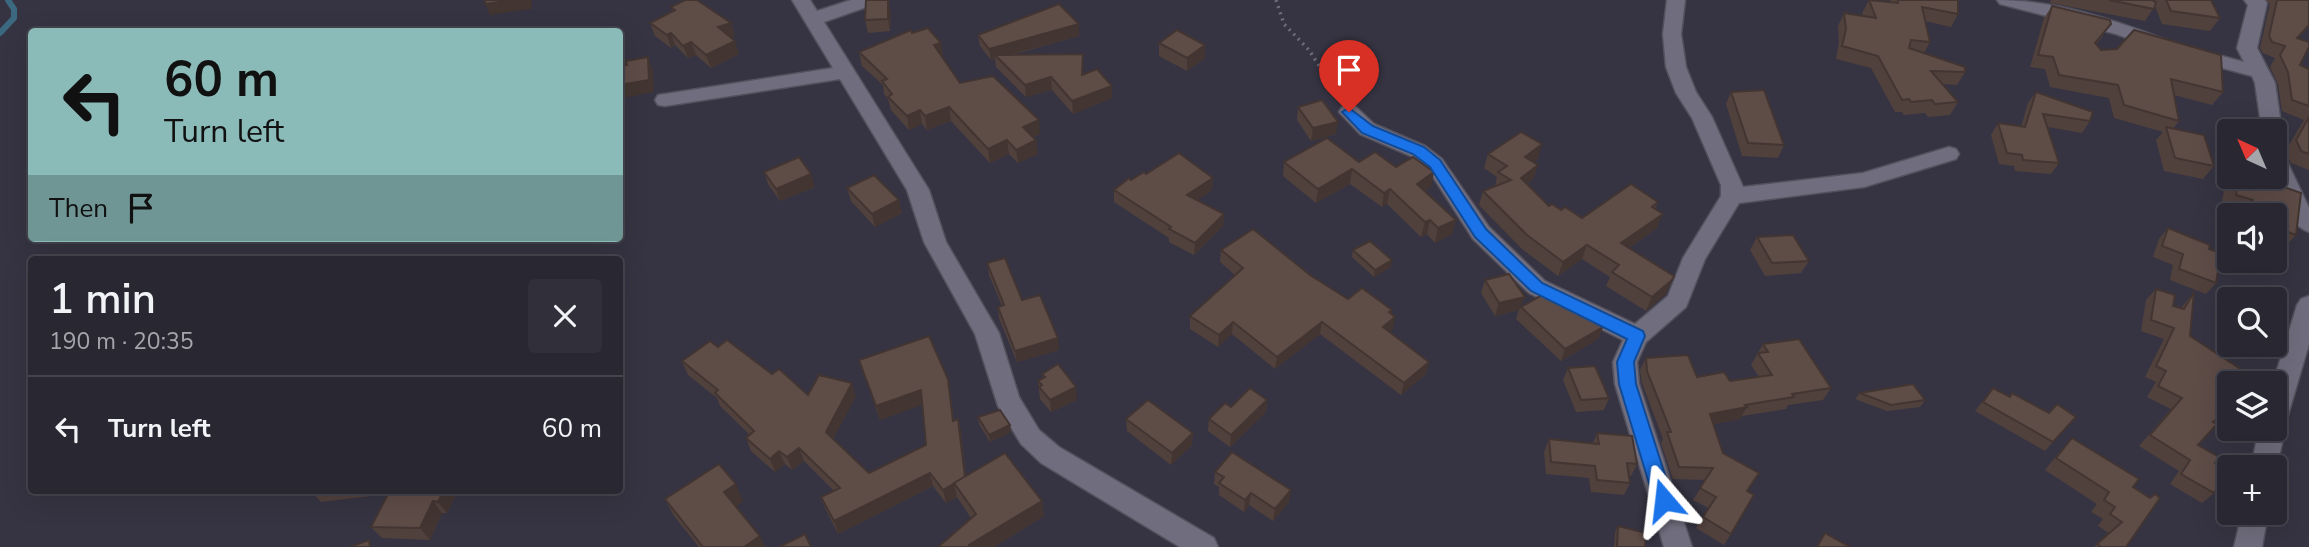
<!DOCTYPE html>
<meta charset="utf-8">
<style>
body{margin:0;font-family:"Nunito Sans",sans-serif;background:#302f3a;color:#f1f3f6;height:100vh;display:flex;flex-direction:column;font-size:26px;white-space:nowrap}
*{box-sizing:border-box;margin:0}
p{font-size:23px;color:#a5a5ac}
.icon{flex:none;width:38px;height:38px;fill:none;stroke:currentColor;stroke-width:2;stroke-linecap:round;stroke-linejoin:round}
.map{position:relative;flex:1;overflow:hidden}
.drawer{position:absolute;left:28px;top:256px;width:595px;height:238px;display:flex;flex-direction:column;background:#282732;border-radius:7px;box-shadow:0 7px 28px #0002,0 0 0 2px #44444d}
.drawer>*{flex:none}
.hud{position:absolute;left:28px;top:28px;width:595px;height:214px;border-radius:7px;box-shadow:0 7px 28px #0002,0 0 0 2px #44444d;background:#8bbbb9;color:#111;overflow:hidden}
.needle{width:46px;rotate:316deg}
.tools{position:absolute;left:2217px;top:119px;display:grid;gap:14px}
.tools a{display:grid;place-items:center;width:70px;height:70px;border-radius:7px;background:#282732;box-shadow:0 7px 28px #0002,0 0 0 2px #44444d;font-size:35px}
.pin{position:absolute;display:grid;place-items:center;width:60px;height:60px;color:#fff;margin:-72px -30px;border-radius:50% 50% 50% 0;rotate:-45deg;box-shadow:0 0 7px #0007}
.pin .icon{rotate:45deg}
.me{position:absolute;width:77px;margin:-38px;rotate:343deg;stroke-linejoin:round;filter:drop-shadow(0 0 5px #0008)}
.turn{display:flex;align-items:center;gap:24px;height:147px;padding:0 21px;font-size:32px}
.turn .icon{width:91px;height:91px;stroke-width:2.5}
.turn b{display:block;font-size:49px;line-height:60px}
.then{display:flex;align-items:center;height:66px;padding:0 21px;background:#0003;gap:14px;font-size:26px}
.round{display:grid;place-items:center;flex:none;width:74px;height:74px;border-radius:7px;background:#302f3a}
.overview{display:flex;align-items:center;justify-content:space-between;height:119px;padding:0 21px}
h1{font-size:42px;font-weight:600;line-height:52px}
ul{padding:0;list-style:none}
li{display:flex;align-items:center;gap:21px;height:105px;padding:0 21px;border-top:2px solid #44444d}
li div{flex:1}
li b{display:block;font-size:26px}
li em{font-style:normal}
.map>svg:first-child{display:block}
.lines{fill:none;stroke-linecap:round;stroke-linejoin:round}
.stream{stroke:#3b697f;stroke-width:6}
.minor-casing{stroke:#54515e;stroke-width:3}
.path{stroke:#6e6c79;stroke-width:3.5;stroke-dasharray:2 4.5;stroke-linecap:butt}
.minor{fill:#706e7e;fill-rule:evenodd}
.wall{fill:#51413d}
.shaded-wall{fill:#423532}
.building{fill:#5e4c47;stroke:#423532;stroke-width:2}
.route{fill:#1a73e8;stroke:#114b97;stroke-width:2}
</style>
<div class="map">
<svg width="2309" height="547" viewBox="0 0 2309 547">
<rect width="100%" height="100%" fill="#363442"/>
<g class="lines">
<path class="stream" d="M0,33L14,18V9L8,0"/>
<defs>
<g id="minor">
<path d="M792,0H810L817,11L851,0H878L875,4L824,22L929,190L946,242L999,333L1019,397L1039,430L1059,447L1214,538L1218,547H1180L1041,463L1021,444L998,406L975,334L924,242L907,190L840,79L665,106L658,105L655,100L658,95L665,94L833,68Z"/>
<path d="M1667,0H1685L1681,34L1686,67L1696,92L1712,117L1743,187L1863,173L1949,147L1956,149L1959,154L1956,159L1864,187L1739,203L1705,259L1686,307L1646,342L1637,362L1639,384L1692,547H1664L1615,384L1613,362L1623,340L1529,293L1473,239L1428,169L1411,156L1360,134L1339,112L1342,107H1356L1374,124L1425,146L1442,159L1489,227L1545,281L1635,324L1668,296L1683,258L1721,196V185L1692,118L1676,93L1666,67L1663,34Z"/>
<path d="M1997,0C2054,0 2113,19 2166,40L2169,44L2159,50L2116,34L2000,4Z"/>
<path d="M2244,0H2265L2267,3L2257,48L2275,83L2282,131L2275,137V131H2262L2255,83L2252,76L2185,58L2182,54L2185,50L2192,48L2244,62L2237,48L2248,5Z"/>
<path d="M2275,150L2282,152L2285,157L2309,208V232C2289,226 2280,195 2273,177H2275Z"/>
<path d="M2309,296V344L2288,415L2282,423L2285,429L2277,467L2275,471V467H2251L2259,429H2275V383H2273L2297,305L2301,299Z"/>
<path d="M2242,513H2268L2262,547H2234Z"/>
</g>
</defs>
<use href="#minor" class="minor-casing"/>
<path class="path" d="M1276,0L1284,24L1309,50L1341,100"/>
<use href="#minor" class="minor"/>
</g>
<g class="wall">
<path d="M1869,0L1890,2V0H1958V14L1951,27L1925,21L1930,42L1924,53L1965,72L1957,85L1943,84L1958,102L1950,115L1928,117L1925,113L1904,115L1902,112H1895L1871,68L1836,59L1839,42L1838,26L1844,13L1864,16L1862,13Z"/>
<path d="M2051,0H2211L2220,18L2210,31L2162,24L2155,6L2145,21L2050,3Z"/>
<path d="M2266,0H2309V27L2298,38L2300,65L2309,69V170L2291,163L2285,152L2304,120L2282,111L2278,84L2270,67L2275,58L2263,53L2260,48L2270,4Z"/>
<path d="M2052,6L2103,36L2096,44L2101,50L2223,92L2212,105L2174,95L2179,121L2173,129L2214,166L2203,179L2164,171L2156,140L2163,132L2114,118L2109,98L2050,87L2045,69L2030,67L2044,18Z"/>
<path d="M671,7L731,23L735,36L730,37L739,54L711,68L696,55L688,58L675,45L671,48L655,36L650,23L673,11Z"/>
<path d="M891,13L890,31L868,33L865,20Z"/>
<path d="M912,33L941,43L943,56L942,57L960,83L1040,134L1033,137L1036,140L1038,154L1018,163L1009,154L990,163L951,121L927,130L922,124L909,130L891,110L888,99L884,94L883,85L862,66L859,52Z"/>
<path d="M978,35L1079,36L1012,55L1083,54V75L1112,98L1073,114L1052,90L1026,97L996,67L995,59L991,60L980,46Z"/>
<path d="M1159,43L1205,45V58L1187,71L1159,56Z"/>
<path d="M1731,92L1784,145L1778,158L1742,156L1726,104Z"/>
<path d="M2036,92L2090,121L2082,133L2048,127L2059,163L2051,174L2015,171L2014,166L1999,164L1991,135L1998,123L2021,127L2028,103Z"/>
<path d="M1298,107L1336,134L1311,141L1297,120Z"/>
<path d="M1488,154L1538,159L1533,162L1538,165L1533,179L1527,184L1549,206L1582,218L1658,202L1655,209L1657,228L1629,248L1666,294L1646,311L1606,286L1610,277L1582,259L1558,276L1522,249L1479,205L1483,191L1495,186L1497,177L1484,168Z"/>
<path d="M1284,162H1359L1431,187L1425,191L1456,220L1452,234L1435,243L1427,234L1421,237L1387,204L1382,207L1350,184L1316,203L1283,176Z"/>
<path d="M764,172L815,187L780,201L768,184Z"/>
<path d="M1146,174L1213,178L1212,190L1197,200L1224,214L1223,226L1194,255L1169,242V238L1114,202V190L1131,180Z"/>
<path d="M2236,177H2255L2296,235L2279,253L2275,252V215H2230V216L2220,213L2224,190Z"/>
<path d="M847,188L902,213L875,227L851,201Z"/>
<path d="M2168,228L2209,249L2216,283L2206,294L2170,280L2173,265L2153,257L2159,239Z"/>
<path d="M1757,237L1809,261L1801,273L1765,276L1750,250Z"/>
<path d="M1221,250L1310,275L1348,299L1392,310V314L1393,329L1389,332L1429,362L1426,374L1401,395L1320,334L1275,369L1232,334L1218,347L1190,329V316L1235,275L1220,262Z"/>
<path d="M1353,250L1391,267L1374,277L1352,257Z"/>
<path d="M987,263L1022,300L1059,350L1017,362L999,318L998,307L1002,306L989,275Z"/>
<path d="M1485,280L1522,306L1603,327L1598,339L1561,361L1516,319L1519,310L1495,316L1481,293Z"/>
<path d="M2156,289L2173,306L2181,308L2194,292L2190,336L2213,422L2198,445L2215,463L2214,493L2202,503L2170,484L2179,471L2139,446L2171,409L2147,397L2156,382L2145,377L2164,339L2141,331L2146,300Z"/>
<path d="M1763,344L1831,388L1823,400L1788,405L1786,409L1742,416L1740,419L1713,424L1723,453L1747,491L1731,534L1724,545L1696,528L1709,508L1693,500L1706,480L1673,479L1661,443L1663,439L1642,383L1640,370L1646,358L1697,377L1730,381L1759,377L1751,365Z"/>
<path d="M718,347L772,374L808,395L856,396L833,439L869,473L926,445L923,404L880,420L859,360L950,393L954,421L958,419L961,432L966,476L1042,501L1044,516L994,547H938L971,518L957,497L946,503L933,486L838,534L826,510L821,497L834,491L804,461L792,470L785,464L775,472L751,451L746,438L750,435L720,406L717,398L688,375L682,361Z"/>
<path d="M1568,368L1609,398L1604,410L1576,412L1563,380Z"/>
<path d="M1042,374L1077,400L1051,412L1040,399L1038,381L1043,378Z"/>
<path d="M1993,388L2009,397L2049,413L2076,417L2045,451L1975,411Z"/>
<path d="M1860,393L1925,400L1920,407L1887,411L1855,399Z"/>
<path d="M1267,400L1266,412L1230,447L1208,431L1209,419L1231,407Z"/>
<path d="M978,417L1010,425L1011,432L990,442L979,424Z"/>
<path d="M1126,419L1193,433L1192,445L1171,465L1127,431Z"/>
<path d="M1597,433L1637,464L1631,476H1629L1630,483L1624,495L1591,492L1589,478L1546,474L1544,452L1549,439L1593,443Z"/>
<path d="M2072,438L2133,487L2126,547H2094L2109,533L2098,526L2103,519L2091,512L2097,504L2045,470L2061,450Z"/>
<path d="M1215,472L1289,502L1273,521L1249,505L1244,512L1219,495V487L1214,484Z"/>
<path d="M310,490H373L371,496L321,502Z"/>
<path d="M390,490L455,496L447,513H442L430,540L382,538L371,527Z"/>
<path d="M665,499L743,501L736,506L760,536L765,547H699L674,516Z"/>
<path d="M1618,526L1645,547H1614L1615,532Z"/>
</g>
<g class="shaded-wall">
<path d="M514,0H532L531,9L490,15L485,4Z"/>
<path d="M888,0L891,13L890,31L888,19Z"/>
<path d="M731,23L735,36L722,39L718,27Z"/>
<path d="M1079,24V36L998,58L995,55V59L991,60L989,49Z"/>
<path d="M671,33L675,45L671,48L667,35Z"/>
<path d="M735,41L739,54L711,68L706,55Z"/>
<path d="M691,42L696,55L688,58L683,46Z"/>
<path d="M941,43L943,56L936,59L934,45Z"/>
<path d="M1205,45V58L1187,71V58Z"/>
<path d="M648,57L653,70L654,92L623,98L620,91V85Z"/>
<path d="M1051,77L1052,90L1026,97L1025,85Z"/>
<path d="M1112,86V98L1073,114L1072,101Z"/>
<path d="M949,107L951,121L927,130L925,116Z"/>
<path d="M920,110L922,124L909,130L907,116Z"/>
<path d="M1039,120L1040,134L1025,141L1023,127Z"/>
<path d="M1338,122L1336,134L1311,141L1313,128Z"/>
<path d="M1007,140L1009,154L990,163L988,149Z"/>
<path d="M1036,140L1038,154L1018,163L1016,150Z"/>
<path d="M1542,144L1538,159L1521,171L1525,157Z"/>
<path d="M1538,165L1533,179L1516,192L1521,178Z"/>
<path d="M1352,169L1350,184L1316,203L1318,189Z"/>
<path d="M1434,172L1431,187L1414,198L1417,184Z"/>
<path d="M811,174L815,187L780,201L776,189Z"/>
<path d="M1213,178L1212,190L1186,208L1187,195Z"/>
<path d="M1390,189L1387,204L1382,207L1384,193Z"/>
<path d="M899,200L902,213L875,227L872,214Z"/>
<path d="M1224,214L1223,226L1194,255L1195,243Z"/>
<path d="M1663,214L1657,228L1616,257L1621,243Z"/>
<path d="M1430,220L1427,234L1421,237L1425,222Z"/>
<path d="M1456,220L1452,234L1435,243L1438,228Z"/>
<path d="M1587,245L1582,259L1558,276L1563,262Z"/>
<path d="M1392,260L1391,267L1374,277L1375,270Z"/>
<path d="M1672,280L1666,294L1646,311L1652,297Z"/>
<path d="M1525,297L1519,310L1495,316L1499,303Z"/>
<path d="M1392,310L1390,321L1395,317L1393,329L1380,340L1383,327L1389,312Z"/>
<path d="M1233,322L1232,334L1218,347L1219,335Z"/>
<path d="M1322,322L1320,334L1275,369L1277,357Z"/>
<path d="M1603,327L1598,339L1561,361L1565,349Z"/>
<path d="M1058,338L1059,350L1017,362L1015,351Z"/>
<path d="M1429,362L1426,374L1401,395L1404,383Z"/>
<path d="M852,383L856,396L830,445L826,432Z"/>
<path d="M1076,387L1077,400L1051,412L1050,400Z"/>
<path d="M921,390L925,404L880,420L876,406Z"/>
<path d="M1267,400L1266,412L1230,447L1231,435Z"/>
<path d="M1747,407L1740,419L1704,426L1710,414Z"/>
<path d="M958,419L961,432L967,490L961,494Z"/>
<path d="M1010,425L1011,432L990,442L989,435Z"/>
<path d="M1193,433L1192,445L1171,465L1172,453Z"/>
<path d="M799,448L804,461L792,470L787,457Z"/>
<path d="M779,451L785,464L775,472L770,459Z"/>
<path d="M930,473L933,486L838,534L834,521Z"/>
<path d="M736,484L743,501L732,509L724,492Z"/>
<path d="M954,484L957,497L946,503L943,490Z"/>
<path d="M366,490H373L371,496Z"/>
<path d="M444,490H451L455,496L447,513L438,502Z"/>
<path d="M1291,490L1289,502L1273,521L1275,509Z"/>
<path d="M1251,493L1249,505L1244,512L1245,500Z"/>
<path d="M433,501L442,513L430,540L420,528Z"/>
<path d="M1042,501L1044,516L994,547H969V545Z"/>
<path d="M760,536L765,547H744Z"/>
</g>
<g class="building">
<path d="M485,0H514L485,4Z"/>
<path d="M685,0H697L731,23L718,27L735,41L706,55L691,42L683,46L671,33L667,35L650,23L675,10L671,7Z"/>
<path d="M866,0H888V19L865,20Z"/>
<path d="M1869,0L1898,3V0H1958V14L1922,7L1930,42L1911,40L1909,48L1965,67V72L1931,71L1958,102L1935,104L1932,100L1911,102L1909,99L1902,100L1878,56L1842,46L1846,29L1844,13L1876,18Z"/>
<path d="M2109,0H2152L2156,2L2154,9Z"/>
<path d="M2166,0H2211L2220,18L2171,11Z"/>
<path d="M2277,0H2309V25L2297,38L2309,42V47L2300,65L2309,69V106L2292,100L2288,72L2280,55L2285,46L2272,42L2269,36Z"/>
<path d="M1059,4L1079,24L989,49L978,35Z"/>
<path d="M2052,6L2110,20L2111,24L2095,43L2101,50L2117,49L2134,30L2221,55L2223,92L2171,79L2179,121L2124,105L2118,85L2059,75L2053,57L2038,55Z"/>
<path d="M928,28L941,43L934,45L960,83L993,76L1039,120L1023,127L1036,140L1016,150L1007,140L988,149L949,107L925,116L920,110L907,116L888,97L892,94L882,81L887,79L859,52L911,30L912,33Z"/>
<path d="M1177,30L1205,45L1187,58L1159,43Z"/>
<path d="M1083,54L1082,75L1097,69L1112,86L1072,101L1051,77L1025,85L995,55Z"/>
<path d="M648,57L649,80L620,85V66L627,65L626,61Z"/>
<path d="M1764,90L1784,145L1748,143L1731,92Z"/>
<path d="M2036,92L2093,112L2090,121L2043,114L2059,163L2023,160L2022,155L2007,153L1998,123L2025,127Z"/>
<path d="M1322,100L1338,122L1313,128L1298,107Z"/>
<path d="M2309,117V154L2301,151L2296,140Z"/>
<path d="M2166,127L2204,135L2214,166L2175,158Z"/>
<path d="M1521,132L1542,144L1525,157L1538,165L1521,178L1549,206L1552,204L1561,210L1565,207L1582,218L1631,184L1658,202L1652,207L1663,214L1621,243L1674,276L1672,280L1652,297L1612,272L1619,265L1587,245L1563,262L1527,235L1483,191L1511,180L1498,172L1507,166L1488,154Z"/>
<path d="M1327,138L1359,162L1375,152L1396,167L1413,157L1434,172L1417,184L1456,220L1438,228L1430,220L1425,222L1390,189L1384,193L1352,169L1318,189L1284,162Z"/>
<path d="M1179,153L1213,178L1187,195L1224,214L1195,243L1169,229L1171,227L1114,190L1129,178L1131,180L1144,172L1146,174Z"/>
<path d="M799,157L811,174L776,189L764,172Z"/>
<path d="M874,175L899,200L872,214L847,188Z"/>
<path d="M2239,177H2255L2301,193L2296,235L2275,227V215H2259L2250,212L2253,200L2236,195Z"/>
<path d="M2168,228L2210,245L2209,249L2221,253L2216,283L2179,269L2183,254L2162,246Z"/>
<path d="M1253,229L1310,275L1348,299L1362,288L1392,310L1389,312L1395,317L1383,327L1429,362L1404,383L1322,322L1277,357L1233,322L1219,335L1190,316L1243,268L1221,250Z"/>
<path d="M1793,235L1809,261L1772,263L1757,237Z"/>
<path d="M1370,241L1392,260L1375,270L1353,250Z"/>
<path d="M1005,258L1022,300L1040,295L1058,338L1015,351L998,307L1004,305L987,263Z"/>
<path d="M1509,274L1525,297L1499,303L1485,280Z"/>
<path d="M2156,289L2175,295L2173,306L2184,309L2194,292L2190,336L2259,381L2257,383H2230V407L2213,422L2217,424L2198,445L2219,457L2215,463L2228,471L2214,493L2181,474L2190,460L2150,435L2182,398L2158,386L2166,371L2156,366L2174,328L2151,320Z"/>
<path d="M1549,291L1581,307L1603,327L1565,349L1521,307Z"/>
<path d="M929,336L948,379L953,421L958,419L965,477L943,490L930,473L834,521L821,497L840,488L799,448L787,457L779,451L770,459L746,438L754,431L715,393L718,390L682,361L710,341L718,347L727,340L772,374L779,369L808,395L819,375L852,383L826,432L869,473L926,445L921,390L876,406L859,360Z"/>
<path d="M1799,339L1831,388L1792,394L1794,397L1745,405L1747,407L1710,414L1723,453L1759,473L1747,491L1754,495L1731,534L1703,517L1716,497L1700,488L1713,468L1679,467L1667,432H1671L1647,371L1646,358L1688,355L1697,377L1724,372L1730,381L1772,375L1758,353L1768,352L1763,344Z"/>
<path d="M1058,364L1076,387L1050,400L1039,387L1042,385L1038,381L1045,377L1042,374Z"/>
<path d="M1595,366L1609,398L1581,400L1568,368Z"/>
<path d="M1913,384L1925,400L1891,405L1860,393Z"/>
<path d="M1250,388L1267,400L1231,435L1209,419L1225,403L1231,407Z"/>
<path d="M1993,388L2010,397L2012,393L2049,413L2057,404L2076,417L2053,442L1983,402Z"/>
<path d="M1148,400L1193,433L1172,453L1126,419Z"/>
<path d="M1000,410L1010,425L989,435L978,417Z"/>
<path d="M1597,433L1632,436L1637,464L1627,463L1630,483L1597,480L1595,466L1551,462L1549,439L1599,444Z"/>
<path d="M2072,438L2139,479L2133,487L2150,498L2155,494L2160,498L2126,547H2101L2097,544L2122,522L2110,514L2115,507L2104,500L2109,492L2056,458Z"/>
<path d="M1232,452L1291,490L1275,509L1251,493L1245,500L1219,483L1224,477L1215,472Z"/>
<path d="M1005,453L1042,501L969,545L971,547H938L976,514L954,483Z"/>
<path d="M719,464L736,484L724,492L760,536L744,547H703L665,499Z"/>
<path d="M390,490H444L438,502L433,501L420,528L371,527Z"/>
<path d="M1618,526L1646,533L1645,547H1617Z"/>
<path d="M1825,533L1850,547H1817Z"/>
<path d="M805,534L811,547H779Z"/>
<path d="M369,540L370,547H350Z"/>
</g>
<path class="route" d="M1349,108L1373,126L1424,147L1440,160L1486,229L1542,283L1643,331L1645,336L1634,362L1636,384L1673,500L1670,506L1664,508L1657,506L1654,500L1619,384L1617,362L1627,339L1531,291L1475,237L1430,167L1413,154L1362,133L1342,112Z"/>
</svg>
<div class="tools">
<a><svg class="needle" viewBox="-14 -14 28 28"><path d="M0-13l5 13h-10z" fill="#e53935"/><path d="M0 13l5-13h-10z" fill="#a5a5ac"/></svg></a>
<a><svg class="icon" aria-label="sound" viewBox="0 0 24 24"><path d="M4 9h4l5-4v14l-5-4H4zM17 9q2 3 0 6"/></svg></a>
<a><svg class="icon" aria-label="search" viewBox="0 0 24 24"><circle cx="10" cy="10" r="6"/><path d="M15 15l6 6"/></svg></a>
<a><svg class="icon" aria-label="layers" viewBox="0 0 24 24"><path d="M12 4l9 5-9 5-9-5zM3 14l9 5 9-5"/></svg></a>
<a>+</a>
</div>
<div class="pin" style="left:1349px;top:112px;background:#d93025"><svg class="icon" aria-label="arrive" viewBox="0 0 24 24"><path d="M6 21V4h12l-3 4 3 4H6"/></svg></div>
<svg class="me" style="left:1664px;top:500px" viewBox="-20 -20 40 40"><path d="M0-17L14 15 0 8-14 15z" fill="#1a73e8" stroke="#fff" stroke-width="4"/></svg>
<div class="hud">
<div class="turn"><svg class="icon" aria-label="left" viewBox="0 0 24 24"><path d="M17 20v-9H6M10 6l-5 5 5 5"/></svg><div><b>60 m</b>Turn left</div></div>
<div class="then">Then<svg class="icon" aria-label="arrive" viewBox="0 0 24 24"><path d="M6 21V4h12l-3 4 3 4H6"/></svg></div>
</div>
<section class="drawer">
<div class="overview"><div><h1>1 min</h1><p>190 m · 20:35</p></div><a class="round"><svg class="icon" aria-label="close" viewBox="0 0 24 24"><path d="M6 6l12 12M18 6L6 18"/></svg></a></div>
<ul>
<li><svg class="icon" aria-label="left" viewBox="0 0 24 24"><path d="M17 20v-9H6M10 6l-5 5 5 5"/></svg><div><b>Turn left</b></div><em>60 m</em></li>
</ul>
</section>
</div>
